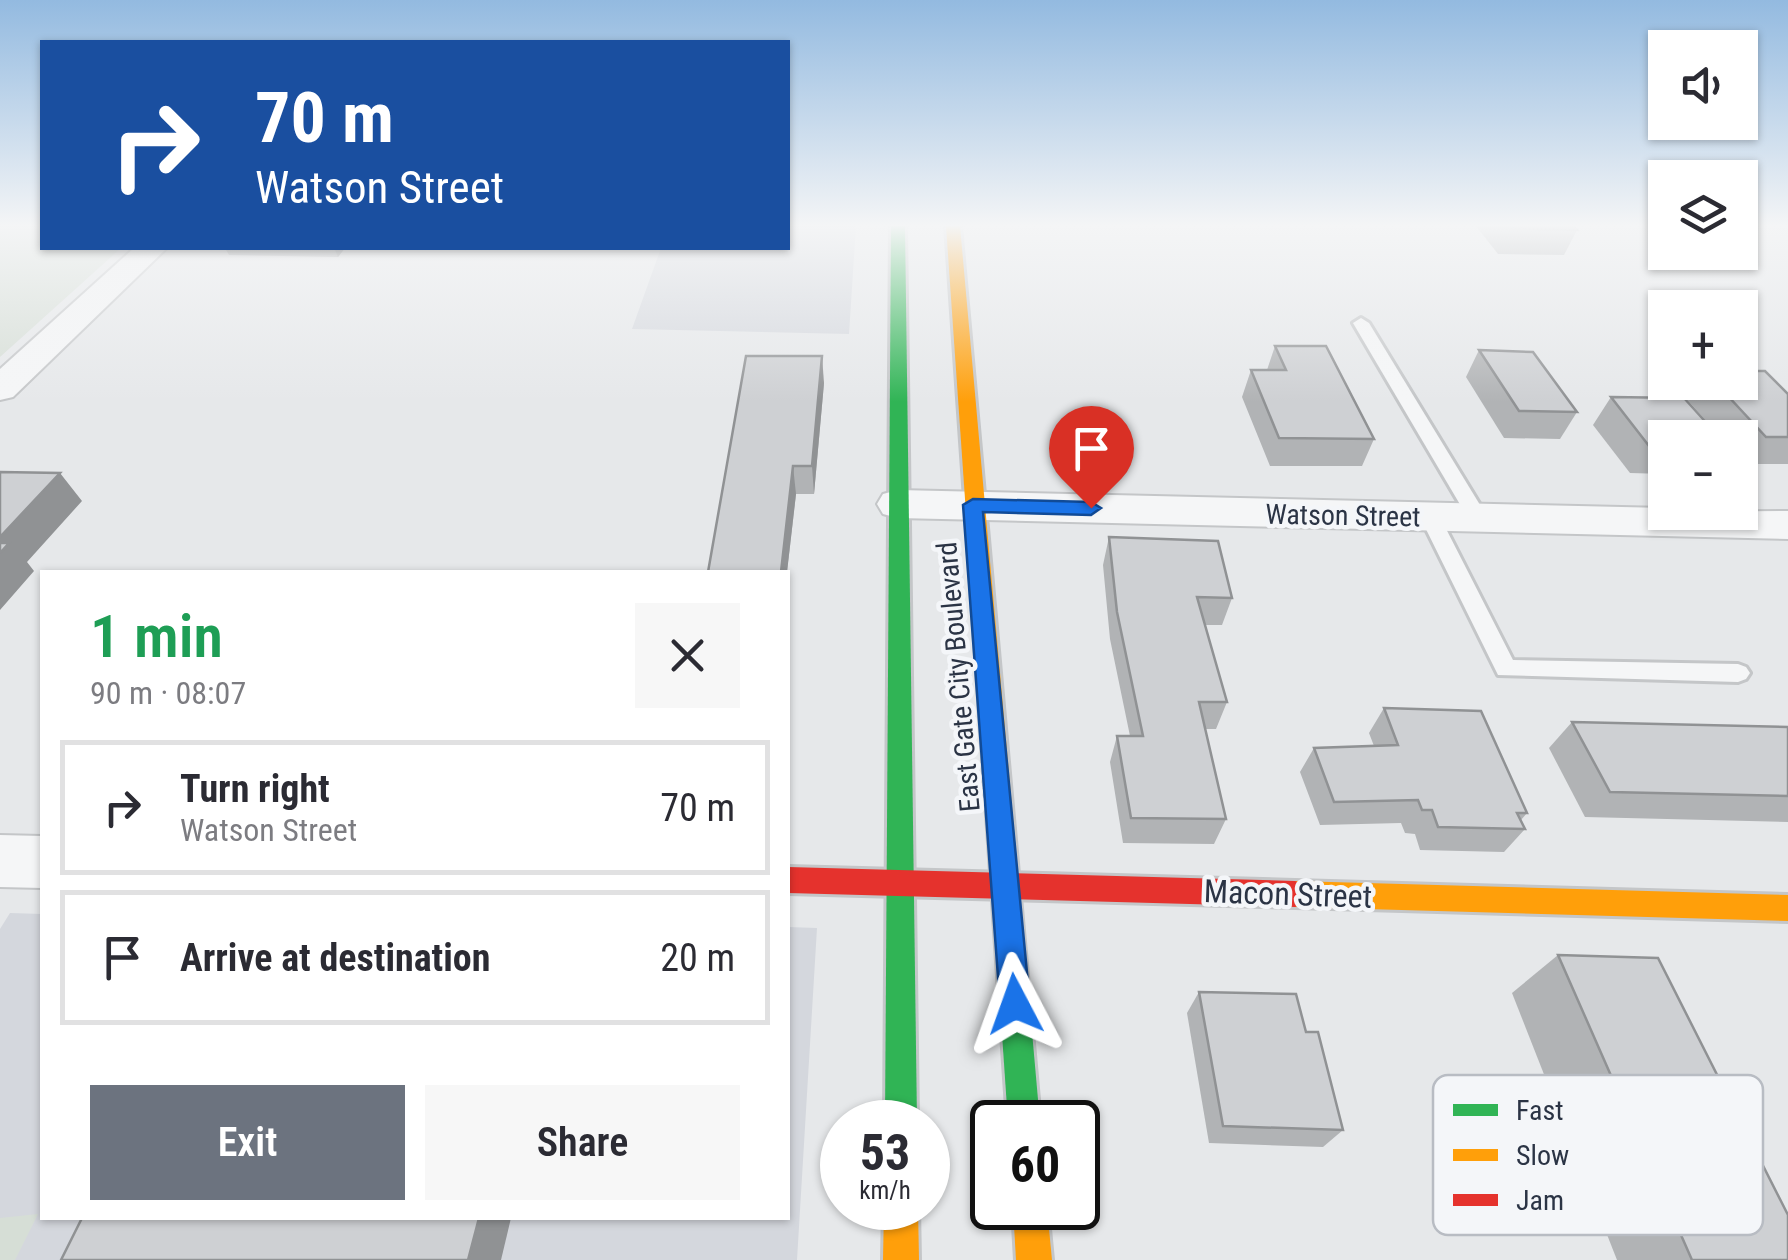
<!DOCTYPE html>
<meta charset="utf-8">
<style>
body{margin:0;font-family:"Roboto Condensed",sans-serif;background:#f7f7f7;color:#2b2b33;height:100vh;display:flex;flex-direction:column;font-size:38px;white-space:nowrap}
*{box-sizing:border-box;margin:0}
p{font-size:32px;color:#7c7c81}
.icon{flex:none;width:55px;height:55px;fill:none;stroke:currentColor;stroke-width:2;stroke-linecap:round;stroke-linejoin:round}
.map{position:relative;flex:1;overflow:hidden}
.side{position:absolute;left:40px;top:570px;width:750px;height:650px;display:flex;flex-direction:column;background:#fff;border-radius:0px;box-shadow:0 2px 8px #0004}
.side>*{flex:none}
.banner{position:absolute;left:40px;top:40px;width:750px;height:210px;border-radius:0px;box-shadow:0 2px 8px #0004;background:#1a4fa0;color:#fff;overflow:hidden}
.tools{position:absolute;left:1648px;top:30px;display:grid;gap:20px}
.tools a{display:grid;place-items:center;width:110px;height:110px;border-radius:0px;background:#fff;box-shadow:0 2px 8px #0004;font-size:50px}
.speed{position:absolute;left:820px;top:1100px;display:flex;gap:20px;font-size:50px;font-weight:700;text-align:center}
.speed>*{display:grid;place-content:center;width:130px;height:130px;border-radius:50%;background:#fff;box-shadow:0 2px 8px #0004;line-height:1}
.speed small{font-size:25px;font-weight:400}
.speed .limit{border:5px solid #111;border-radius:15px;background:#fff;color:#111}
.pin{position:absolute;display:grid;place-items:center;width:85px;height:85px;color:#fff;margin:-102px -42px;border-radius:50% 50% 50% 0;rotate:-45deg;box-shadow:0 0 10px #0007}
.pin .icon{rotate:45deg}
.me{position:absolute;width:110px;margin:-55px;rotate:356deg;stroke-linejoin:round;filter:drop-shadow(0 0 8px #0008)}
.turn{display:flex;align-items:center;gap:35px;height:210px;padding:0 50px;font-size:45px}
.turn .icon{width:130px;height:130px;stroke-width:2.5}
.turn b{display:block;font-size:70px;line-height:85px}
.round{display:grid;place-items:center;flex:none;width:105px;height:105px;border-radius:0px;background:#f7f7f7}
.head{display:flex;align-items:center;justify-content:space-between;height:170px;padding:0 50px}
h1{font-size:60px;font-weight:600;line-height:75px;color:#1e9e55}
.action{display:flex;gap:20px;margin-top:auto;padding:20px 50px}
.action a{flex:1;height:115px;border-radius:0px;background:#6c737f;color:#fff;font-size:40px;font-weight:600;line-height:115px;text-align:center}
.action a+a{background:#f7f7f7;color:#2b2b33}
ul{padding:0;list-style:none}
li{display:flex;align-items:center;gap:30px;height:135px;margin:0 20px 15px;padding:0 30px;border:5px solid #e1e1e2;border-radius:0px}
li div{flex:1}
li b{display:block;font-size:38px}
li em{font-style:normal}
.map>svg:first-child{display:block}
.built{fill:#d4d7dd}
.green{fill:#d6ded6}
.lines{fill:none;stroke-linecap:round;stroke-linejoin:round}
.lane-casing{stroke:#c4c6c8;stroke-width:6}
.street-casing{stroke:#c4c6c8;stroke-width:4}
.fast-casing{stroke:#c4c6c8;stroke-width:6}
.slow-casing{stroke:#c4c6c8;stroke-width:6}
.jam-casing{stroke:#c4c6c8;stroke-width:6}
.lane{fill:#f5f6f7;fill-rule:evenodd}
.street{fill:#f5f6f7;fill-rule:evenodd}
.fast{fill:#30b455;fill-rule:evenodd}
.slow{fill:#ff9f0a;fill-rule:evenodd}
.jam{fill:#e5322d;fill-rule:evenodd}
.wall{fill:#b1b3b5}
.shaded-wall{fill:#909294}
.building{fill:#ced0d3;stroke:#909294;stroke-width:2.5}
.route{fill:#1a73e8;stroke:#114b97;stroke-width:2.5}
.labels{text-anchor:middle;stroke-width:9;stroke-linejoin:round;paint-order:stroke}
.street-label{font-size:28px;fill:#2b3445;stroke:#f4f6f9}
.near-street-label{font-size:32px;fill:#2b3445;stroke:#f4f6f9}
.key{fill:#f4f6f9;stroke:#b8bcc3;stroke-width:2.5}
.key-label{font-size:28px;fill:#2b3445}
</style>
<div class="map">
<svg width="1788" height="1260" viewBox="0 0 1788 1260">
<rect width="100%" height="100%" fill="#e6e8ea"/>
<g class="built">
<path d="M788,226H856L849,334L632,329L661,248H788Z"/>
<path d="M10,913L42,914V1218H788V927L817,928L797,1260H0V929Z"/>
</g>
<g class="green">
<path d="M0,226H42V248H121L0,357Z"/>
<path d="M38,1214L15,1260H0V1218Z"/>
</g>
<g class="lines">
<defs>
<g id="lane">
<path d="M1361,318L1369,323L1488,518L1485,523L1478,525L1468,518L1353,323Z"/>
<path d="M1430,510L1440,517L1513,660L1738,664L1746,667L1750,673L1746,679L1738,682L1498,675L1420,517Z"/>
</g>
<g id="street">
<path d="M134,248H167L13,397L0,400V369Z"/>
<path d="M898,490L1665,508V512L1788,511V539L898,518L883,514L877,504L883,494Z"/>
<path d="M0,835L42,836V888L0,887Z"/>
</g>
<g id="fast">
<path d="M891,226H905L917,1122H885Z"/>
<path d="M1001,817L1010,821L1014,829L1040,1122H1008L988,829L992,821Z"/>
</g>
<g id="slow">
<path d="M946,226H960L1014,829L1010,837L1001,841L992,837L988,829Z"/>
<path d="M1295,881L1788,895V921L1295,907L1285,903L1281,894L1285,885Z"/>
<path d="M884,1208H918L919,1260H883Z"/>
<path d="M1013,1208H1047L1052,1260H1016Z"/>
</g>
<path id="jam" d="M788,867L1295,881L1305,885L1309,894L1305,903L1295,907L788,893Z"/>
</defs>
<use href="#lane" class="lane-casing"/>
<use href="#street" class="street-casing"/>
<use href="#fast" class="fast-casing"/>
<use href="#slow" class="slow-casing"/>
<use href="#jam" class="jam-casing"/>
<use href="#lane" class="lane"/>
<use href="#street" class="street"/>
<use href="#fast" class="fast"/>
<use href="#slow" class="slow"/>
<use href="#jam" class="jam"/>
</g>
<g class="wall">
<path d="M1476,226H1573L1577,230L1564,255L1498,254Z"/>
<path d="M225,248H345L338,257L229,255Z"/>
<path d="M1275,346L1374,439L1362,466H1270L1242,397L1251,370H1267Z"/>
<path d="M1479,350L1577,412L1560,439L1504,438L1466,377Z"/>
<path d="M1695,382H1715L1788,394V464H1744L1740,459V438H1721L1685,397Z"/>
<path d="M824,383L814,494H796L787,572H708Z"/>
<path d="M1611,397L1665,438V474L1630,473L1593,425Z"/>
<path d="M1109,537L1232,598L1222,625H1205L1227,702L1216,729H1205L1226,819L1214,844L1123,843L1110,762L1117,736H1130L1110,639L1103,565Z"/>
<path d="M1384,708L1527,813L1521,820L1525,829L1504,852L1420,850L1415,834L1405,833L1401,823L1320,825L1300,772L1314,748L1374,746L1369,733Z"/>
<path d="M1572,722L1788,727V822L1585,817L1549,748Z"/>
<path d="M1558,955L1788,1260H1617L1512,993Z"/>
<path d="M1199,992L1306,1032L1343,1130L1323,1147L1209,1143L1187,1013Z"/>
</g>
<g class="shaded-wall">
<path d="M334,248H345L338,257Z"/>
<path d="M822,356L824,383L814,494L812,466Z"/>
<path d="M793,466L796,494L787,572H781Z"/>
<path d="M60,473L82,501L27,562L34,571L0,610V537Z"/>
<path d="M479,1218H511L501,1260H468Z"/>
</g>
<g class="building">
<path d="M1507,226H1573L1577,230L1510,228Z"/>
<path d="M1275,346H1326L1374,439L1279,438L1251,370H1286Z"/>
<path d="M1479,350L1533,352L1577,412L1519,411Z"/>
<path d="M746,356H822L812,466H793L781,572H708Z"/>
<path d="M1740,371H1765L1788,394V437H1766L1715,382H1740Z"/>
<path d="M1611,397L1684,398L1720,438H1665V446H1649Z"/>
<path d="M0,472L60,473L0,537Z"/>
<path d="M1109,537L1218,541L1232,598L1197,597L1227,702H1199L1226,819L1131,818L1117,736H1143L1117,612Z"/>
<path d="M0,543H9L0,553Z"/>
<path d="M1384,708L1481,711L1527,813H1517L1525,829L1438,827L1432,810H1422L1418,800L1334,802L1314,748L1398,745Z"/>
<path d="M1572,722L1788,727V796L1610,792Z"/>
<path d="M1558,955L1658,958L1788,1215V1260H1692Z"/>
<path d="M1199,992L1296,994L1306,1032H1318L1343,1130L1223,1126Z"/>
<path d="M82,1218H479L468,1260H61Z"/>
</g>
<linearGradient id="sky" x2="0" y2="1"><stop stop-color="#93bae0"/><stop offset="0.56" stop-color="#f4f5f6"/><stop offset="1" stop-color="#f4f5f6" stop-opacity="0"/></linearGradient>
<rect width="1788" height="402" fill="url(#sky)"/>
<path class="route" d="M973,499L1091,502L1101,508L1091,515L983,512L1030,1004L1026,1015L1015,1019L1004,1015L1000,1004L963,505Z"/>
<g class="labels">
<g class="street-label">
<text transform="translate(1343 515) rotate(1)" y="10">Watson Street</text>
<text transform="translate(958 677) rotate(-95)" y="10">East Gate City Boulevard</text>
</g>
<g class="near-street-label">
<text transform="translate(1288 894) rotate(2)" y="11">Macon Street</text>
</g>
</g>
<rect x="1433" y="1075" width="330" height="160" rx="15" class="key"/>
<rect x="1453" y="1104" width="45" height="12" fill="#30b455"/>
<rect x="1453" y="1149" width="45" height="12" fill="#ff9f0a"/>
<rect x="1453" y="1194" width="45" height="12" fill="#e5322d"/>
<g class="key-label">
<text x="1516" y="1120">Fast</text>
<text x="1516" y="1165">Slow</text>
<text x="1516" y="1210">Jam</text>
</g>
</svg>
<div class="tools">
<a><svg class="icon" aria-label="sound" viewBox="0 0 24 24"><path d="M4 9h4l5-4v14l-5-4H4zM17 9q2 3 0 6"/></svg></a>
<a><svg class="icon" aria-label="layers" viewBox="0 0 24 24"><path d="M12 4l9 5-9 5-9-5zM3 14l9 5 9-5"/></svg></a>
<a>+</a>
<a>−</a>
</div>
<div class="speed"><div>53<small>km/h</small></div><div class="limit">60</div></div>
<div class="pin" style="left:1091px;top:508px;background:#d93025"><svg class="icon" aria-label="arrive" viewBox="0 0 24 24"><path d="M6 21V4h12l-3 4 3 4H6"/></svg></div>
<svg class="me" style="left:1015px;top:1004px" viewBox="-20 -20 40 40"><path d="M0-17L14 15 0 8-14 15z" fill="#1a73e8" stroke="#fff" stroke-width="4"/></svg>
<div class="banner">
<div class="turn"><svg class="icon" aria-label="right" viewBox="0 0 24 24"><path d="M7 20v-9h11M14 6l5 5-5 5"/></svg><div><b>70 m</b>Watson Street</div></div>
</div>
<section class="side">
<div class="head"><div><h1>1 min</h1><p>90 m · 08:07</p></div><a class="round"><svg class="icon" aria-label="close" viewBox="0 0 24 24"><path d="M6 6l12 12M18 6L6 18"/></svg></a></div>
<ul>
<li><svg class="icon" aria-label="right" viewBox="0 0 24 24"><path d="M7 20v-9h11M14 6l5 5-5 5"/></svg><div><b>Turn right</b><p>Watson Street</p></div><em>70 m</em></li>
<li><svg class="icon" aria-label="arrive" viewBox="0 0 24 24"><path d="M6 21V4h12l-3 4 3 4H6"/></svg><div><b>Arrive at destination</b></div><em>20 m</em></li>
</ul>
<div class="action"><a>Exit</a><a>Share</a></div>
</section>
</div>
